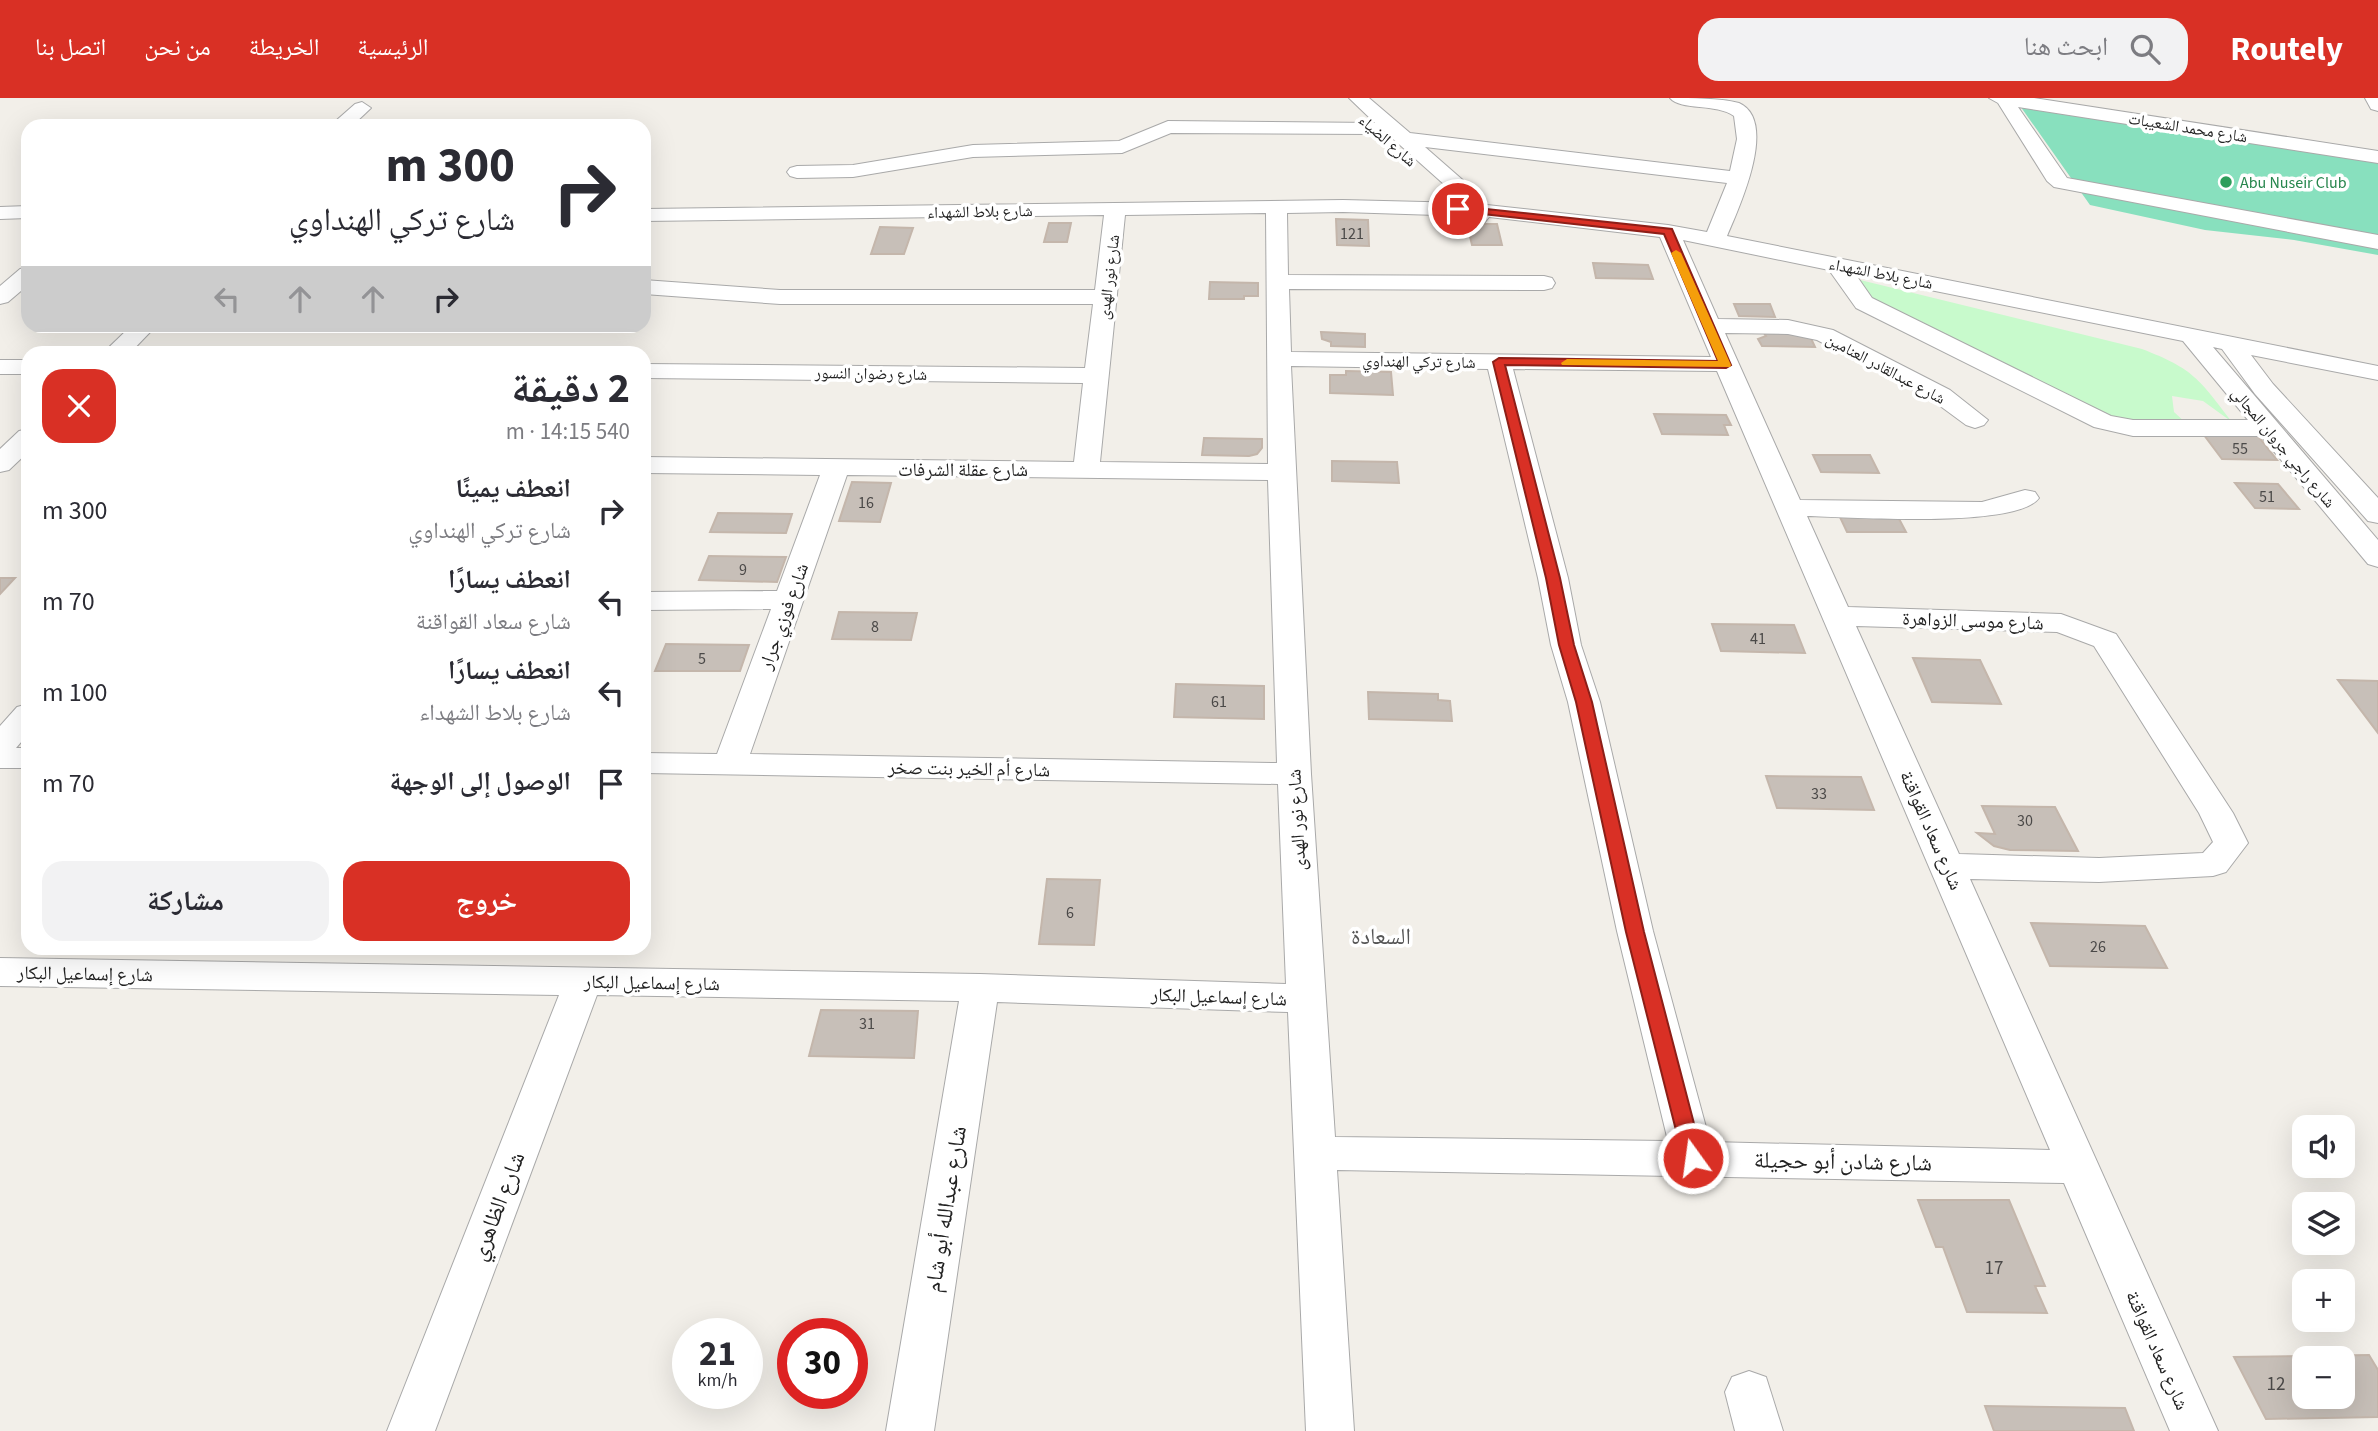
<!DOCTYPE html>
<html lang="ar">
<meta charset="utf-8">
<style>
body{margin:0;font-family:"Source Sans 3","Noto Naskh Arabic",sans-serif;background:#f2f2f3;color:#2b2b33;direction:rtl;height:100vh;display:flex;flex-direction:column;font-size:26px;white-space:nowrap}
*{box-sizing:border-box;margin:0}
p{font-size:23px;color:#7c7c81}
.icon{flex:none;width:38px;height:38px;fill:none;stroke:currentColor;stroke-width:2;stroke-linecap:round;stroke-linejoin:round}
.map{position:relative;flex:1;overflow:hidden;direction:ltr}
.panel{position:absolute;left:21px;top:248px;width:630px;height:609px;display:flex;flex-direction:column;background:#fff;border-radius:21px;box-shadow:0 7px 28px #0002;direction:rtl}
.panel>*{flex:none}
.hud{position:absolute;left:21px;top:21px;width:630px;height:214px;border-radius:21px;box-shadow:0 7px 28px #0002;direction:rtl;background:#fff;color:#2b2b33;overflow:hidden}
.fabs{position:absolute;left:2292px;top:1017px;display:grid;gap:14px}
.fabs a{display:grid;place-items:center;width:63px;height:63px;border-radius:14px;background:#fff;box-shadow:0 7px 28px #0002;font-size:35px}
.speed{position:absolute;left:672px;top:1220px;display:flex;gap:14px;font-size:35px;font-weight:700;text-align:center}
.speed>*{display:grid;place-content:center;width:91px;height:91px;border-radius:50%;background:#fff;box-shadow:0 7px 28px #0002;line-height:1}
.speed small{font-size:18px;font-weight:400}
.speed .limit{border:10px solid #d22;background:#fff;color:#111}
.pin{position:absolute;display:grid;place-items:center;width:60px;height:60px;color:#fff;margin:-30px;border:4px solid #fff;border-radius:50%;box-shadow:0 2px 7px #0007}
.me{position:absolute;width:77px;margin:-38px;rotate:346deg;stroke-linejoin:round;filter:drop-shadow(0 0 5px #0008)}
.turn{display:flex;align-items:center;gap:24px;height:147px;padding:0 21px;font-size:32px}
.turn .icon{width:91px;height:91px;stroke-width:2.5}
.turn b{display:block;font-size:49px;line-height:60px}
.lanes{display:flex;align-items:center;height:66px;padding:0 21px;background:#0003;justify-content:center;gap:35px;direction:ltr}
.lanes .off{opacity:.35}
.round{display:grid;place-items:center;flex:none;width:74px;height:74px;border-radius:21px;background:#f2f2f3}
.headline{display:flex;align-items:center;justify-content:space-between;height:119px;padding:0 21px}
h1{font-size:42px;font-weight:700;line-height:52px}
.cta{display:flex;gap:14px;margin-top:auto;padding:14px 21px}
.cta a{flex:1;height:80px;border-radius:21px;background:#d93025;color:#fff;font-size:28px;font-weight:700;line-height:80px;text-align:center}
.cta a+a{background:#f2f2f3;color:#2b2b33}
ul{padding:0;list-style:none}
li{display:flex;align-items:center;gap:21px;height:91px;padding:0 21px}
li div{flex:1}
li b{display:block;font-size:26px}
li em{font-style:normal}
header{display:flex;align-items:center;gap:42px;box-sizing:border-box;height:98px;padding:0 35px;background:#d93025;color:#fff}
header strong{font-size:33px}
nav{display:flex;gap:38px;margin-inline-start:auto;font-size:24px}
.search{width:490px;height:63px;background:#f2f2f3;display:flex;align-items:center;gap:18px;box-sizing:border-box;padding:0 24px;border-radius:21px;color:#7c7c81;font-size:26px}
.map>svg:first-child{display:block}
.park{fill:#c8facc}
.pitch{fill:#88e0be}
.building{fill:#c7bfb8;stroke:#c4b6ab;stroke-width:2;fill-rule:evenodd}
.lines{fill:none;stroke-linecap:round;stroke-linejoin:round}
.minor-casing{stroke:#a9a9a9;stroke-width:2}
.minor{fill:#fff;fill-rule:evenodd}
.route{fill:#d93025;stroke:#8d1f18;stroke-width:2}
.slow{fill:#f59e0b}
.leisure-dot{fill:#2e9e5b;stroke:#fff;stroke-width:2.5}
.labels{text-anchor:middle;stroke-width:7;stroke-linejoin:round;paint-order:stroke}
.far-street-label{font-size:16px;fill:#222;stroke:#fff}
.far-leisure-label{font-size:16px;fill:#27864d;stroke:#fff;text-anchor:start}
.number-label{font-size:16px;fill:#4b4948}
.street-label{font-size:19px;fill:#222;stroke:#fff}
.near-number-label{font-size:19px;fill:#4b4948}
.quarter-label{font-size:23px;fill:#555;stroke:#fff}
.near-street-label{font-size:23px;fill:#222;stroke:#fff}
</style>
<header>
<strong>Routely</strong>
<div class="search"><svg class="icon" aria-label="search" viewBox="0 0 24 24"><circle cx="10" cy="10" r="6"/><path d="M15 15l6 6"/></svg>ابحث هنا</div>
<nav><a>الرئيسية</a><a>الخريطة</a><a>من نحن</a><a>اتصل بنا</a></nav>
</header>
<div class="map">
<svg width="2378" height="1333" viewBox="0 0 2378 1333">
<rect width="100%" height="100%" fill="#f2efe9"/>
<path class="park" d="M1852,180L2142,251C2194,271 2199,281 2232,324L2203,303L2172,298L2174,314L2187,326H2121L1864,204Z"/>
<path class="pitch" d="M2018,5L2378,61V157L2294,142L2205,132L2090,107Z"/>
<g class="building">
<path d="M1336,121L1368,122L1369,148L1337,147Z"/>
<path d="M1049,125H1071L1067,144H1044Z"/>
<path d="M1467,126H1497L1502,147H1472Z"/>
<path d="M880,129L913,130L904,156H871Z"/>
<path d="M1593,165L1648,167L1653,181L1596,180Z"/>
<path d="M1210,184L1258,185V198H1244V201H1209Z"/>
<path d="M1734,206H1770L1775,219L1739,218Z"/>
<path d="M1321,234L1365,236V249L1331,248V244L1322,241Z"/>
<path d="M1764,235L1809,236L1815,249L1762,248L1758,241L1766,238Z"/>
<path d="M1346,273L1391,274L1393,297L1330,295V277H1346Z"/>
<path d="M1654,316L1726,317L1731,327H1724L1728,337L1662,336Z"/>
<path d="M2204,337L2258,338L2277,362L2222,361Z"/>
<path d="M1204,340L1262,341V350L1257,356L1249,358L1202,357Z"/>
<path d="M1813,357H1870L1879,375L1821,374Z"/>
<path d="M1332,363L1397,364L1399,385L1332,383Z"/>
<path d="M852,384L891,385L880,424L839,423Z"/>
<path d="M2235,385L2278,386L2299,411L2255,410Z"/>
<path d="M718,415L792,416L786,435L710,434Z"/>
<path d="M1839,417H1897L1906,434H1847Z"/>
<path d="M709,458L786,459L777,484L699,482Z"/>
<path d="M0,480H15L0,496Z"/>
<path d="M839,514L917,515L911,542L832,541Z"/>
<path d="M1712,526L1794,527L1805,555L1721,553Z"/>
<path d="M666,546L749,547L740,573H655Z"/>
<path d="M1913,560L1980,562L2001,606L1932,604Z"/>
<path d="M2338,582L2378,583V635Z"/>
<path d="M1176,586L1264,588V621L1174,619Z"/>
<path d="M1368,594L1438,596V602L1450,603L1452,623L1369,621Z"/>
<path d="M1766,678L1861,679L1874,712L1777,710Z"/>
<path d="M1982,708L2055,709L2078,753L2010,752L1994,748L1977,735L1995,736Z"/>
<path d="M1047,781L1100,782L1094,847L1039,846Z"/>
<path d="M2031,825L2145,828L2167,870L2050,868Z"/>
<path d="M821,912L918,913L914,960L809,958Z"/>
<path d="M1918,1102H2009L2045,1188H2035L2047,1215L1967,1214L1943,1149H1936Z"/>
<path d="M2369,1257L2378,1272V1319L2266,1321L2234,1259ZM2305,1260H2343V1298H2305Z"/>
<path d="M1985,1308L2125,1310L2134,1333H1994Z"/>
</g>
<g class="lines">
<defs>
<g id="minor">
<path d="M1349,0H1369L1410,35L1730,73L1737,41L1734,18C1716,5 1681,13 1670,0C1692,0 1719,0 1739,5C1779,23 1739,110 1727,138L2378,268V282L2251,257L2273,286L2378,400V425L2368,423L2255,296L2222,251L2213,249L2378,442V469L2368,466L2261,338H2133L2094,329L1856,210L1829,172L1683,142L1718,221L1788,222L1833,232L1950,292L1988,322L1984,327L1975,330L1966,327L1932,302L1817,242L1788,236L1725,235L1800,402L1982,404L2025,392L2035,394L2039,400C2017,431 1848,419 1807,418L1848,509L2061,516L2116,536L2233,715L2248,745L2226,774L2213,778L2099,784L1970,781L2218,1333H2170L2064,1085L1337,1072L1354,1333H1306L1288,914L997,904L934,1333H886L959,903L597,897L435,1333H387L559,897L0,888V860L980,876L1286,886L1278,686L644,675V655L717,656L771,511L644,512V494L777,493L820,377L644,375V359L1074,364L1083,285L644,280V266L1085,270L1093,206H780L644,196V182L780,192H1095L1104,117L644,123V111L1343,102L1465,105L1382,31L1373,36L1171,35L1122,55L973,59L853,79L797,80L790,78L787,74L790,70L797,68L853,67L973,47L1119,43L1168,23L1375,25ZM1425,49L1727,85L1707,134L1668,127L1487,107L1481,98ZM1343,114L1468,118L1471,124H1485L1489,119L1660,139L1711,259L1291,254L1289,191L1544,192L1552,190L1555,185L1552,180L1544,178L1288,177L1287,115ZM1266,115L1268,366L1100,364L1125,117ZM1856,177L2183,243L2248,322H2133L2111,318L1872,200ZM1291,268L1488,271L1538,480L1551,547L1568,604L1617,833L1668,1043L1335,1039L1311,676ZM1513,271L1717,273L2050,1052L1710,1044L1653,833L1600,604L1581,547L1568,480ZM847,377L1268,382L1277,665L750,656ZM1856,528L2057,534L2094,548L2199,715L2213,744L2203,755L2099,760L1959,756Z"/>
<path d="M1989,0H2034L2378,53V65L2018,9L2067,80L2378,137V151L2054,89L2047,83L1998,5Z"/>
<path d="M2365,0H2378V13L2371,11Z"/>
<path d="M362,4L371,10L352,28H330L355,6Z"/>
<path d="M28,108V120L0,121V109Z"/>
<path d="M28,169V187L8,204L0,206V188L20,171Z"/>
<path d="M131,228H156L129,256H102Z"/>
<rect x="0" y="262" width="28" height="14"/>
<path d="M28,331V354L9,372L0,374V351L19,333Z"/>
<path d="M28,606V636L16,650H28V670H0V628L17,609Z"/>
<path d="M1749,1273L1766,1279L1783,1333H1735L1725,1294L1732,1279Z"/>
</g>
</defs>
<use href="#minor" class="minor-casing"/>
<use href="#minor" class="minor"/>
</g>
<path class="route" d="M1458,108L1672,131L1731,267L1726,270L1505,267L1560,480L1574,547L1592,604L1644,834L1703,1060L1700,1065L1693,1068L1686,1065L1683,1060L1626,834L1576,604L1559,547L1546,480L1493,264L1499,260L1718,263L1664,136L1455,113L1453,111Z"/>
<path class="slow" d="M1676,152L1681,155L1731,267L1730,269L1562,267L1561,265L1567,261L1718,263L1671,155Z"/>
<circle class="leisure-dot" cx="2226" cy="84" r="7"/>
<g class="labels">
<g class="far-street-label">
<text transform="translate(2188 29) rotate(9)" y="6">شارع محمد الشعيبات</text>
<text transform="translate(1388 42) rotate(41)" y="6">شارع الضياء</text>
<text transform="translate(980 113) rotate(-1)" y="6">شارع بلاط الشهداء</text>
<text transform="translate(1881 175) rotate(11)" y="6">شارع بلاط الشهداء</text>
<text transform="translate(1108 179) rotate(-83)" y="6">شارع نور الهدى</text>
<text transform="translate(1419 263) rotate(1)" y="6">شارع تركي الهنداوي</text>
<text transform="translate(1886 270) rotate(28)" y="6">شارع عبدالقادر العنامين</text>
<text transform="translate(871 275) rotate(1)" y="6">شارع رضوان النسور</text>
<text transform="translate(2284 349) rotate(50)" y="6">شارع راجي جروان المجالي</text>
</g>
<g class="far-leisure-label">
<text x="2240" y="90">Abu Nuseir Club</text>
</g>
<g class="number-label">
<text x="1352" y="141">121</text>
<text x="2240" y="356">55</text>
<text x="2267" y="404">51</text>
<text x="866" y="410">16</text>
<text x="743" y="477">9</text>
<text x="875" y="534">8</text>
<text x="1758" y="546">41</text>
<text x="702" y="566">5</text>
<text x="1219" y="609">61</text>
<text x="1819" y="701">33</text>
<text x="2025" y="728">30</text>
<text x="1070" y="820">6</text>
<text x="2098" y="854">26</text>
<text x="867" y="931">31</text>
</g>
<g class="street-label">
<text x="963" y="378">شارع عقلة الشرفات</text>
<text transform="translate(783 518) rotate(-70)" y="7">شارع فوزي جرار</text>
<text transform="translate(1973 522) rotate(2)" y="7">شارع موسى الزواهرة</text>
<text transform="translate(969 670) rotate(1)" y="7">شارع أم الخير بنت صخر</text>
<text transform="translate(1296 722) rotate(-93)" y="7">شارع نور الهدى</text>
<text transform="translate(1932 732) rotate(66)" y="7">شارع سعاد القواقنة</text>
<text transform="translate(85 875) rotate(1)" y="7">شارع إسماعيل البكار</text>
<text transform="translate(652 884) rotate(1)" y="7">شارع إسماعيل البكار</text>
<text transform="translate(1219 898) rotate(2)" y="7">شارع إسماعيل البكار</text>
<text transform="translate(2158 1252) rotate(66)" y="7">شارع سعاد القواقنة</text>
</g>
<g class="near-number-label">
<text x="1994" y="1176">17</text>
<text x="2276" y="1292">12</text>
</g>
<g class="quarter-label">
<text x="1381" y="846">السعادة</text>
</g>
<g class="near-street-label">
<text transform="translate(1843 1063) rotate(1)" y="8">شارع شادن أبو حجيلة</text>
<text transform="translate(497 1108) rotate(-69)" y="8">شارع الظاهري</text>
<text transform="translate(945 1111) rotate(-81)" y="8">شارع عبدالله أبو شام</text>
</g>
</g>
</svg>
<div class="fabs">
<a><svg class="icon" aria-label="sound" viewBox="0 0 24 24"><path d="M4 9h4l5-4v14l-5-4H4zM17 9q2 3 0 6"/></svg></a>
<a><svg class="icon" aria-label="layers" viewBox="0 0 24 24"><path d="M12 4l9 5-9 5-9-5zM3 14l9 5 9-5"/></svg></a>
<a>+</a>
<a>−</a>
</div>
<div class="speed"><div>21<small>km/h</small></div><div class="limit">30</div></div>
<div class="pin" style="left:1458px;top:111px;background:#d93025"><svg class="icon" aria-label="arrive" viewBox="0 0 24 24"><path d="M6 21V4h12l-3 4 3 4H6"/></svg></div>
<svg class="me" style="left:1693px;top:1060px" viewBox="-20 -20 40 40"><circle r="17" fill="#d93025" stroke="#fff" stroke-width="3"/><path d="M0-11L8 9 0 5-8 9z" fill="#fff"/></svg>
<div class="hud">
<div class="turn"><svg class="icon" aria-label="right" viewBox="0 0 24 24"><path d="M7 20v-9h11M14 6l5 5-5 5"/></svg><div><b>300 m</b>شارع تركي الهنداوي</div></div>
<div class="lanes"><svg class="icon off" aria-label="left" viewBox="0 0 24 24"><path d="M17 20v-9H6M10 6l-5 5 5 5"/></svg><svg class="icon off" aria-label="ahead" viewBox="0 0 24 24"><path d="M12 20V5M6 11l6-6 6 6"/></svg><svg class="icon off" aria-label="ahead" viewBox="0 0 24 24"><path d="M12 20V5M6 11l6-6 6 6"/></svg><svg class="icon" aria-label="right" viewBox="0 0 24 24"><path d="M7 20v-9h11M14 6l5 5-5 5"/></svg></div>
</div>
<section class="panel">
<div class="headline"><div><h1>2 دقيقة</h1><p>540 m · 14:15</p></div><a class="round" style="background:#d93025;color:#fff"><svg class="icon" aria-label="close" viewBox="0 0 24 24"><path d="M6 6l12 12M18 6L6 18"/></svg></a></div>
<ul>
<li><svg class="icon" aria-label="right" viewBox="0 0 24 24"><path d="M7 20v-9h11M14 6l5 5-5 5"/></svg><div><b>انعطف يمينًا</b><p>شارع تركي الهنداوي</p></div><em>300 m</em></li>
<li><svg class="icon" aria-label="left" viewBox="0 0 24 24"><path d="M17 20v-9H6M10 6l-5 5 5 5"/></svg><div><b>انعطف يسارًا</b><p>شارع سعاد القواقنة</p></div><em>70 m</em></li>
<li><svg class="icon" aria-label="left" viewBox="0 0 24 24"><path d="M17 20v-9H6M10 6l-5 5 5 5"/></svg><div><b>انعطف يسارًا</b><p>شارع بلاط الشهداء</p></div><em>100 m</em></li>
<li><svg class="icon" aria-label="arrive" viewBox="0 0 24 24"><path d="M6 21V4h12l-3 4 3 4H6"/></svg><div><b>الوصول إلى الوجهة</b></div><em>70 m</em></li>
</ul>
<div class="cta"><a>خروج</a><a>مشاركة</a></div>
</section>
</div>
